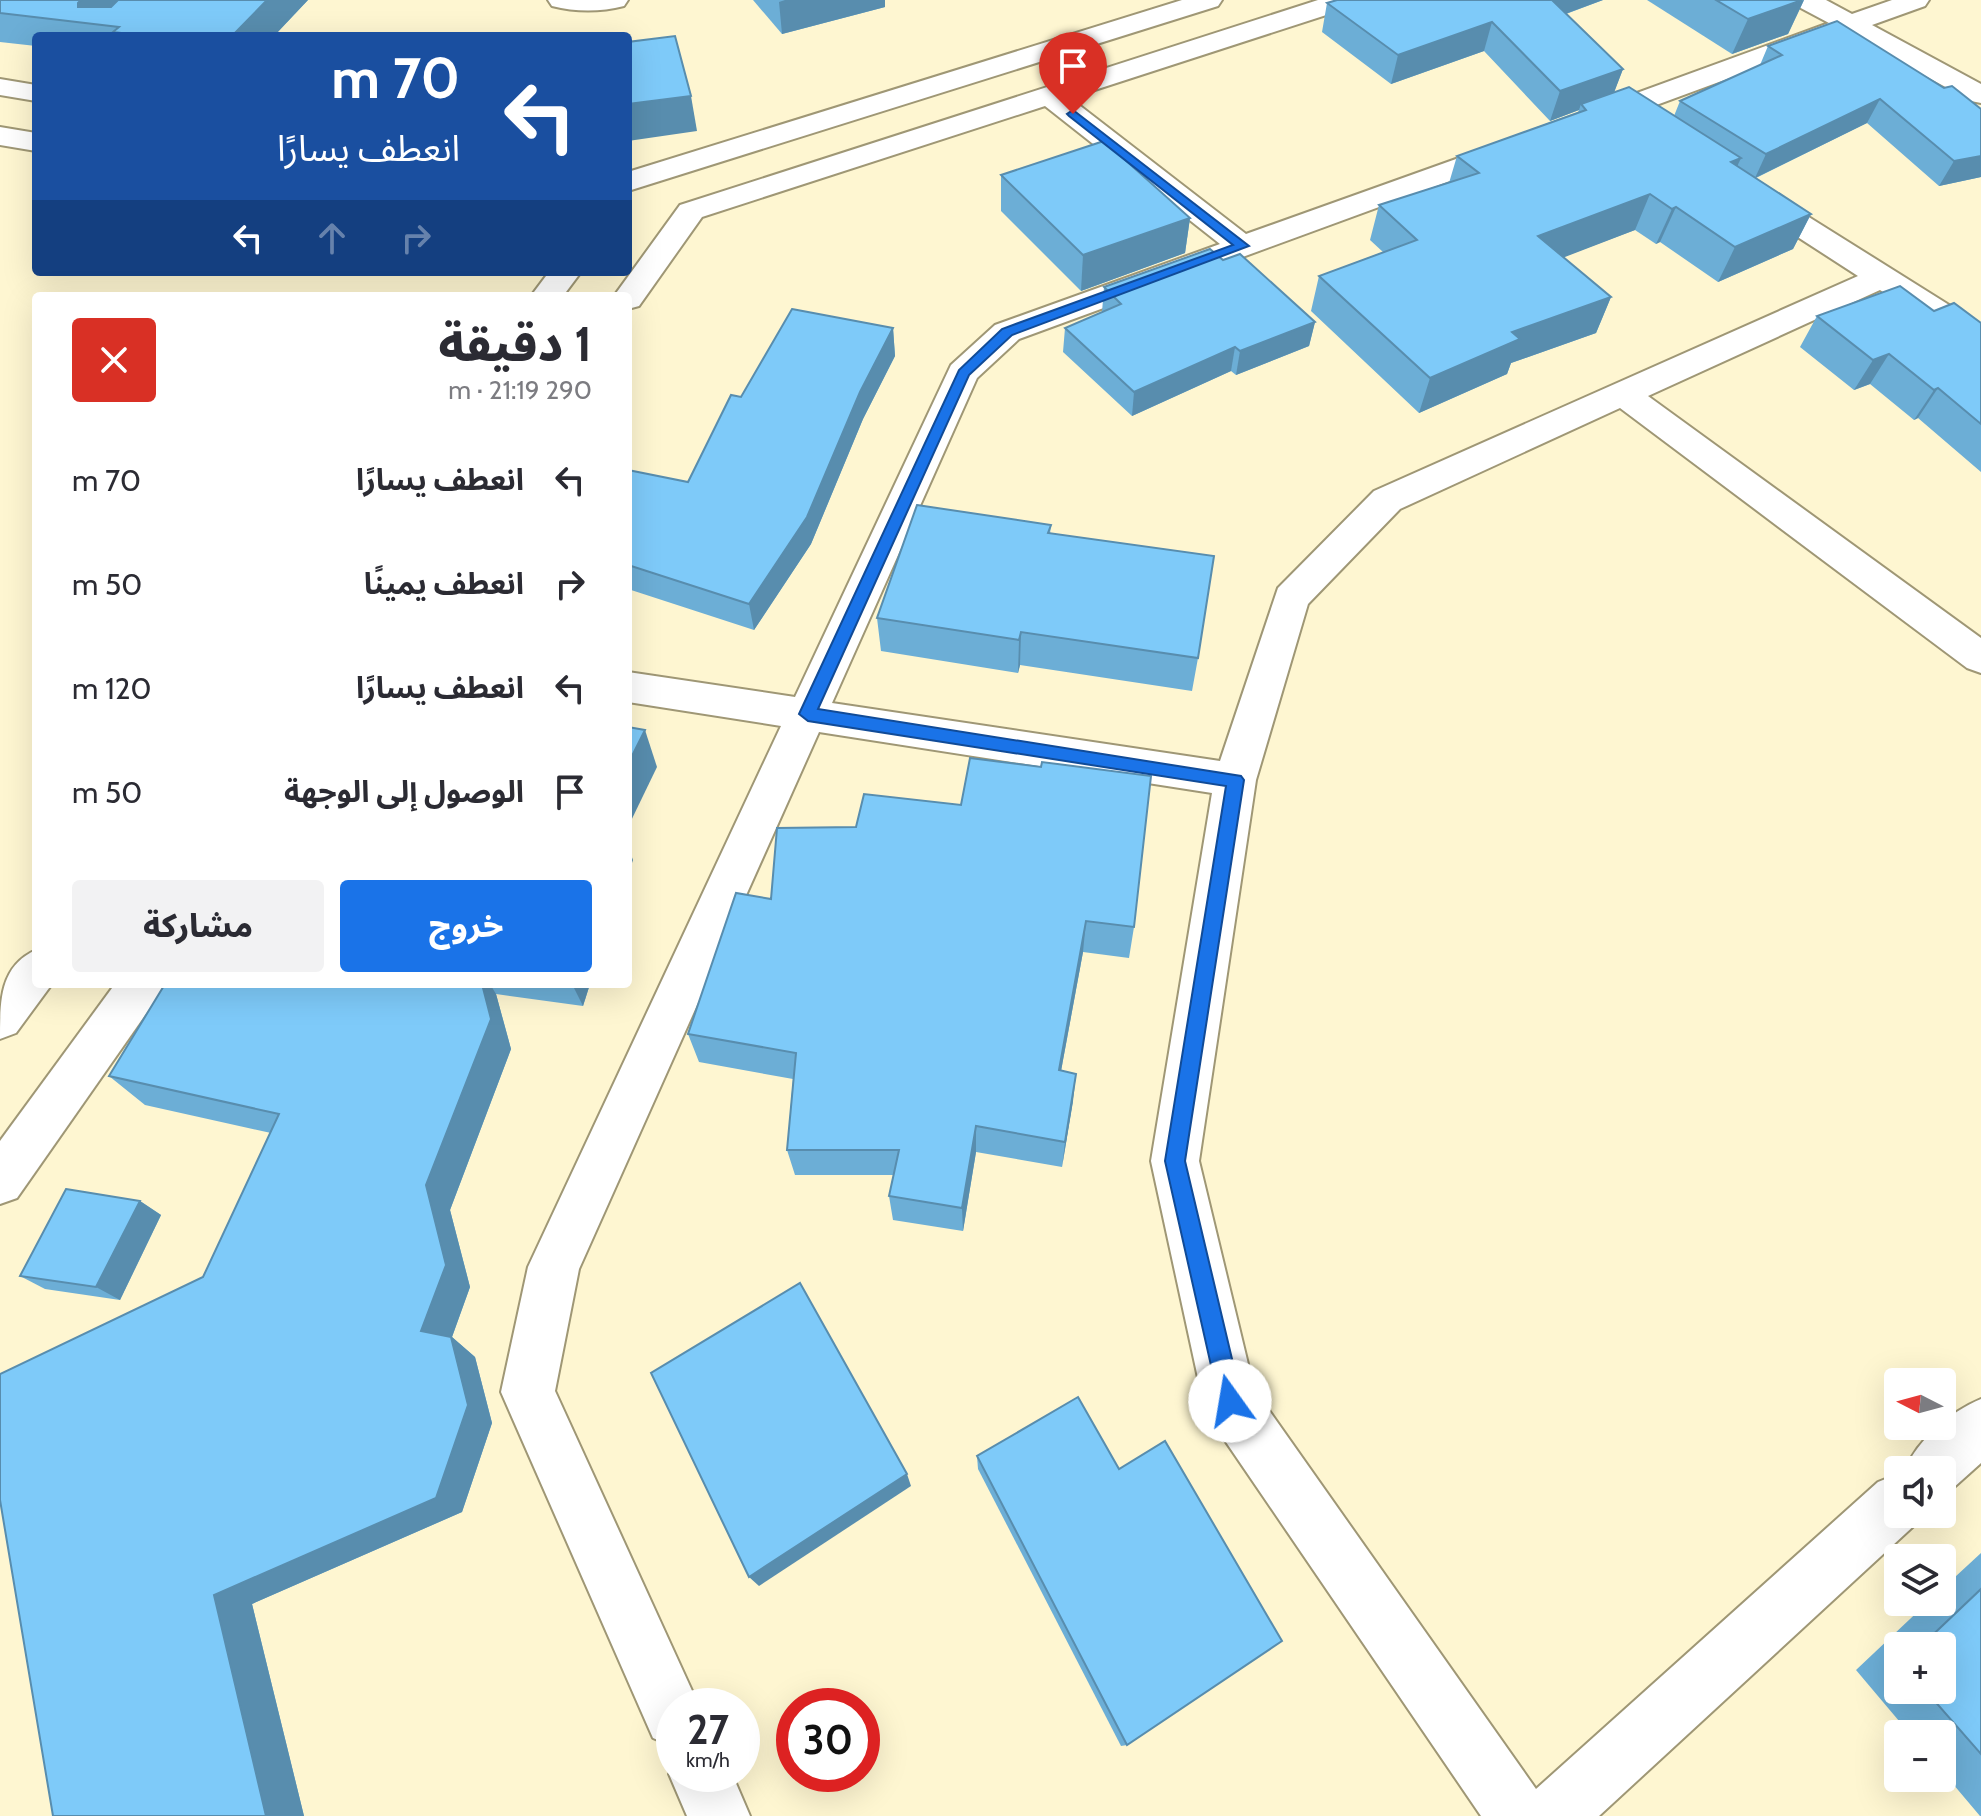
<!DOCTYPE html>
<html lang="ar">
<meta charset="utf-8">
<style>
body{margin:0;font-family:Cabin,"Noto Sans Arabic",sans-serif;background:#f2f2f3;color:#2b2b33;direction:rtl;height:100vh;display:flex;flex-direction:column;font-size:30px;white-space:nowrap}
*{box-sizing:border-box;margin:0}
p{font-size:26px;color:#7c7c81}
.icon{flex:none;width:44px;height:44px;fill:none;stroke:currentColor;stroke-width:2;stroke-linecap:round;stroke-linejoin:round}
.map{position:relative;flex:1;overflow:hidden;direction:ltr}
.details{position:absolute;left:32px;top:292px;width:600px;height:696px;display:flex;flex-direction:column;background:#fff;border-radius:8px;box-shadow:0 8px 32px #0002;direction:rtl}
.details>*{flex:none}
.hud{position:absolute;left:32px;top:32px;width:600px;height:244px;border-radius:8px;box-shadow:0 8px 32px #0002;direction:rtl;background:#1a4fa0;color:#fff;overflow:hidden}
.needle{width:52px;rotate:276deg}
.tools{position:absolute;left:1884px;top:1368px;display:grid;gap:16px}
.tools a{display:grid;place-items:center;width:72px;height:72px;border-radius:8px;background:#fff;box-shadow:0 8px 32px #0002;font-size:40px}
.speed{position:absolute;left:656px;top:1688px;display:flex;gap:16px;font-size:40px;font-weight:700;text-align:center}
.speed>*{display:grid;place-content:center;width:104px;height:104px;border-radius:50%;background:#fff;box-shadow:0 8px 32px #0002;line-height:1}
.speed small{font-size:20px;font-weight:400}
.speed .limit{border:12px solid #d22;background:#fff;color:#111}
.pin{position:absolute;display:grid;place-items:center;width:68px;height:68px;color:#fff;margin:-82px -34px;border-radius:50% 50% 50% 0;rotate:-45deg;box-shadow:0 0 8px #0007}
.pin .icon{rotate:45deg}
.me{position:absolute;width:88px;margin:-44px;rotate:347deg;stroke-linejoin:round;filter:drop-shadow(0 0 6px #0008)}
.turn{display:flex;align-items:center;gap:28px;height:168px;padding:0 40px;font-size:36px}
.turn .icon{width:104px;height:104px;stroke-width:2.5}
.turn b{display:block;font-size:56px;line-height:68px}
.lanes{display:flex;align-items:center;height:76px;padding:0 40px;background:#0003;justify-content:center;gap:40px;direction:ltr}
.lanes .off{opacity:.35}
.round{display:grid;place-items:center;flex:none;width:84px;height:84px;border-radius:8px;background:#f2f2f3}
.headline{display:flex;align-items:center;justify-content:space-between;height:136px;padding:0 40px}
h1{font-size:48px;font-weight:800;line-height:60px}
.button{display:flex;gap:16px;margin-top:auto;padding:16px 40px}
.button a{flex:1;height:92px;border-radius:8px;background:#1a73e8;color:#fff;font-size:32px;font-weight:800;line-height:92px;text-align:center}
.button a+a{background:#f2f2f3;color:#2b2b33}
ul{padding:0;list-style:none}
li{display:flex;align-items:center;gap:24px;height:104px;padding:0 40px}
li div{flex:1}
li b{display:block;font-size:30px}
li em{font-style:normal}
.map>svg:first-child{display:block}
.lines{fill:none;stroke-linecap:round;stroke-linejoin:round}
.minor-casing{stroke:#9f9775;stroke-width:4}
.minor{fill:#fff;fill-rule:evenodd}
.wall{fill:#6caed6;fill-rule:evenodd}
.shaded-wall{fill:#588dae}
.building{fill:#7ecaf9;stroke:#588dae;stroke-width:2}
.route{fill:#1a73e8;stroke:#114b97;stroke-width:2}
</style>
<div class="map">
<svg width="1981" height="1816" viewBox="0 0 1981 1816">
<rect width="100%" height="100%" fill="#fef6d1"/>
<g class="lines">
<defs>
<g id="minor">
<path d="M548,0H628L624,6C600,12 576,12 552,6Z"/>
<path d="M1182,0H1222L1218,6L628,191V172Z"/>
<path d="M1318,0H1358L1354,6L1070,98L1246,234L1498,144L1508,141L1518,144L1523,150L1518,156L1019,339L977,378L832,703L1220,761L1278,588L1374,491L1858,276L1742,201L1738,195L1742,189L1753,186L1764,189L1981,325V350L1969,347L1880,290L1648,396L1981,638V673L1967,668L1620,408L1400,509L1308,604L1256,780L1199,1161L1254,1389L1536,1789L1878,1482L1898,1474V1514H1921L1918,1522L1599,1816H1481L1211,1420L1203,1401L1151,1161L1212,793L819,732L579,1269L555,1391L699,1706H674V1747L653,1738L501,1392L528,1267L781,726L628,702V672L795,697L951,365L995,325L1220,244L1045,106L702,217L639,306L628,309V296H614L680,205Z"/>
<path d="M1793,0H1826L1852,14L1892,0H1929L1925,6L1872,25L1981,84V103L1971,101L1849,34L1602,125L1592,128L1582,125L1578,119L1582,113L1829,23L1797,6Z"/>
<path d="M0,79L36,85V101L0,95Z"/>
<path d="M0,127L36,133V151L0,145Z"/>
<path d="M549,272H581L563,296H531Z"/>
<path d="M36,950V984H52L16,1033L0,1039C0,1000 0,966 36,950Z"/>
<path d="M115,984H164L157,998L17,1198L0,1204V1141Z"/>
<path d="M1981,1399V1463L1952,1489L1942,1494V1470H1905C1918,1439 1950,1412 1981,1399Z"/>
<path d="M674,1763V1774H732L750,1816H687L669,1774Z"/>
</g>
</defs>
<use href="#minor" class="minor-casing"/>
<use href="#minor" class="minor"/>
</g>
<g class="wall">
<path d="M0,0H308L274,36H36V46L0,42Z"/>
<path d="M753,0H885V7L782,34Z"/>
<path d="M1337,0H1603L1566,14L1623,69L1614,92L1674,116L1680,101L1760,65L1768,46L1944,88L1981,109V177L1939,186L1867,123L1756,178L1811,214L1793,249L1718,282L1660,242L1656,244L1635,230L1563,257L1611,297L1596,333L1511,363L1507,374L1419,413L1311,311L1319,276L1383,252L1370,240L1379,205L1449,183L1457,156L1578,112L1579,110L1550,121L1484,51L1391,84L1322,32L1327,3Z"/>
<path d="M1647,0H1804L1788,34L1732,54Z"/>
<path d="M1001,175L1190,218L1185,253L1081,291L1001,211Z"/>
<path d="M1223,260L1315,322L1309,346L1236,375L1231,371L1132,416L1063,352L1065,328L1102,312L1104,287Z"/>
<path d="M1934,311L1981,323V472L1918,418L1914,420L1870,384L1854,390L1800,347L1817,316Z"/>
<path d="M893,328L895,356L863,419L811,544L754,630L628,589V470L688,482L741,397Z"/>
<path d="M1051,525L1050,534L1198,658L1192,691L1020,665L1018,673L881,651L877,618Z"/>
<path d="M961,805L1134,927L1129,958L1083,952L1061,1071L1073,1101L1062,1167L976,1152L963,1231L893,1220L889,1196L894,1175H795L787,1150L793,1079L699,1062L688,1034L771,899L856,827Z"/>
<path d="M165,984H590L583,1006L496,994L511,1049L450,1210L470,1287L452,1337L475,1357L492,1423L462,1512L252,1604L304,1816H53L203,1277L271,1133L145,1105L109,1076Z"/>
<path d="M140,1201L161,1215L120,1300L45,1289L20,1276Z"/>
<path d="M977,1456L1127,1745L1121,1746L978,1469Z"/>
<path d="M1981,1553V1816H1980L1942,1771V1734H1910L1856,1670L1928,1602H1942V1589ZM1898,1646H1942V1690H1898Z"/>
</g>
<g class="shaded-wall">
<path d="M81,0H128L103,25L78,7V3Z"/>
<path d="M267,0H308L274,36H232Z"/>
<path d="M785,0H885V7L782,34L779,2Z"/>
<path d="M1545,0H1603L1538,24Z"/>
<path d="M1804,0L1788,34L1732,54L1748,19Z"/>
<path d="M1492,22L1484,51L1391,84L1398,55Z"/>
<path d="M1623,69L1612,98L1581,104L1579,110L1550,121L1560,91Z"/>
<path d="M691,96L697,131L628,141V104Z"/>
<path d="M1880,99L1867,123L1755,178L1766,154Z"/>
<path d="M1981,156V177L1939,186L1954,161Z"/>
<path d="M1741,158L1725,193L1731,162Z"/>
<path d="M1650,194L1635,230L1526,272L1538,236Z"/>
<path d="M1676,207L1660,242L1656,244L1672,209Z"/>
<path d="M1811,214L1793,249L1718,282L1735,247Z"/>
<path d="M1190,218L1185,253L1081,291L1083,255Z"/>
<path d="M1611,297L1596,333L1511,363L1507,374L1419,413L1430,378L1512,332Z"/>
<path d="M1315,322L1309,346L1236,375L1240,351Z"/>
<path d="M893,328L895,356L863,419L811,544L754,630L749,604Z"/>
<path d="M1235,347L1231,371L1132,416L1134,392Z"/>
<path d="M1889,354L1870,384L1854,390L1873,360Z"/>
<path d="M1938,388L1918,418L1914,420L1934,390Z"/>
<path d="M1021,632L1020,665L1018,673L1019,640Z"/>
<path d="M645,730L657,767L628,827V764Z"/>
<path d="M628,847L633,860L628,875Z"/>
<path d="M1086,921L1083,952L1056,1098L1059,1070Z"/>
<path d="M482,984H490L496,994L511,1049L450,1210L470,1287L452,1337L475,1357L492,1423L462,1512L252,1604L304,1816H266L214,1595L421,1331L426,1185Z"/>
<path d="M572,984H590L583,1006Z"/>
<path d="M1076,1074L1073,1101L1062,1167L1065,1142Z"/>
<path d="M976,1126V1152L963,1231L962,1208Z"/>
<path d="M140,1201L161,1215L120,1300L96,1287Z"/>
<path d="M907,1474L911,1486L759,1586L749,1577Z"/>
</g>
<g class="building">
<path d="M0,0H81L78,3V7H111L118,0H267L232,36H146L113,32L119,27L0,13Z"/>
<path d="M1337,0H1552L1623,69L1560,91L1492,22L1398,55L1327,3Z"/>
<path d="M1716,0H1802L1748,19Z"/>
<path d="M1837,21L1944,88L1952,86L1981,109V156L1954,161L1880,99L1766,154L1680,101L1782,55L1768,46Z"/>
<path d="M675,36L691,96L628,104V42Z"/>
<path d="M1629,87L1741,158L1731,162L1811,214L1735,247L1676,207L1672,209L1650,194L1538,236L1611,297L1512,332L1520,339L1430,378L1319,276L1417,240L1379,205L1479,173L1457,156L1586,110L1581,104Z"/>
<path d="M1104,141L1190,218L1083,255L1001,175Z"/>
<path d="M1210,249L1223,260L1240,254L1315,322L1240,351L1235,347L1134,392L1065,328L1121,304L1104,287Z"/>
<path d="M1900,286L1934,311L1954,303L1981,323V424L1938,388L1934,390L1889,354L1873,360L1817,316Z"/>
<path d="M792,309L893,328L860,392L807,517L749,604L628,565V470L688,482L731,395L741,397Z"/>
<path d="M917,505L1051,525L1048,533L1214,556L1198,658L1021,632L1019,640L877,618Z"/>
<path d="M628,727L645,730L628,764Z"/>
<path d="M970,758L1041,767L1042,762L1151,776L1134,927L1086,921L1059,1070L1076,1074L1065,1142L976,1126L962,1208L889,1196L899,1150H787L796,1053L688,1034L736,893L771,899L777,828L856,827L864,794L961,805Z"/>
<path d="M165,984H482L491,1019L426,1185L446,1265L421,1331L451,1337L468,1405L436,1498L214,1595L266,1816H53L0,1500V1374L203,1277L279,1114L109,1076Z"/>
<path d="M66,1189L140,1201L96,1287L20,1276Z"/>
<path d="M800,1283L907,1474L749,1577L651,1373Z"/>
<path d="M1078,1397L1119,1469L1165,1441L1282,1641L1127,1745L977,1456Z"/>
<path d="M1981,1589V1754L1925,1690H1942V1646H1921Z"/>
</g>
<path class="route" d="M1073,110L1249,246L1012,335L969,375L818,709L1241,776L1244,780L1185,1161L1242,1401L1238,1408L1230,1412L1223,1408L1219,1401L1165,1161L1226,786L808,721L799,714L959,370L1002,329L1233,245L1069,116L1067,114Z"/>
</svg>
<div class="tools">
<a><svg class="needle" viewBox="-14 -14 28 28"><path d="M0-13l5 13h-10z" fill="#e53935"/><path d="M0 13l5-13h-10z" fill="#7c7c81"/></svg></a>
<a><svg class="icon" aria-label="sound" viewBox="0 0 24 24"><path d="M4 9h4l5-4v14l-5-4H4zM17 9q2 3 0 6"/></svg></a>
<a><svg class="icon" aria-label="layers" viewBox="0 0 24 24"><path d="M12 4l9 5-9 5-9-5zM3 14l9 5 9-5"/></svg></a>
<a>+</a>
<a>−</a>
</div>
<div class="speed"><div>27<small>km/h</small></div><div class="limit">30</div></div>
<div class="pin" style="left:1073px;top:114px;background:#d93025"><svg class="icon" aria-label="arrive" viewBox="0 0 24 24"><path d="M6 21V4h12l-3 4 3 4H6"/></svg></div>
<svg class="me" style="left:1230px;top:1401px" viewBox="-20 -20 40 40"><circle r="19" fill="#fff"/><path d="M0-13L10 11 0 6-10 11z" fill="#1a73e8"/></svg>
<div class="hud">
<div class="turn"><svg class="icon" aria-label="left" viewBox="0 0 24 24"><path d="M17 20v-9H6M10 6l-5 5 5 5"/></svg><div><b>70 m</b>انعطف يسارًا</div></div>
<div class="lanes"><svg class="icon" aria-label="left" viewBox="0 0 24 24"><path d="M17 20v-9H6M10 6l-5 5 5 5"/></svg><svg class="icon off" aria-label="ahead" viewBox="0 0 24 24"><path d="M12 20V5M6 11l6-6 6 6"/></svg><svg class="icon off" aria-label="right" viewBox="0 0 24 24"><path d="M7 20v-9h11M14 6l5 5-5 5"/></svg></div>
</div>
<section class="details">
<div class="headline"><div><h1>1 دقيقة</h1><p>290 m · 21:19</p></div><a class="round" style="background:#d93025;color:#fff"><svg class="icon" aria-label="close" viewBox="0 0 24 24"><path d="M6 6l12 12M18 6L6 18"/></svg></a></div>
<ul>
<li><svg class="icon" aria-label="left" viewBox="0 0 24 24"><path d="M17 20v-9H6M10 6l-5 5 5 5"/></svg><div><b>انعطف يسارًا</b></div><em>70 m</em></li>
<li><svg class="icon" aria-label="right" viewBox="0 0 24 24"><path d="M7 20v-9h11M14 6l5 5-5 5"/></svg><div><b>انعطف يمينًا</b></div><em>50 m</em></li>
<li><svg class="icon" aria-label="left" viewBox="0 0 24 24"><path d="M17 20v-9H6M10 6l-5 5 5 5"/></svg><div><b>انعطف يسارًا</b></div><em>120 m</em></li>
<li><svg class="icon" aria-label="arrive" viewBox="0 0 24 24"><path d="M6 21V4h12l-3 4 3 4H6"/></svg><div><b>الوصول إلى الوجهة</b></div><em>50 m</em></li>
</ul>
<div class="button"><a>خروج</a><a>مشاركة</a></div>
</section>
</div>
